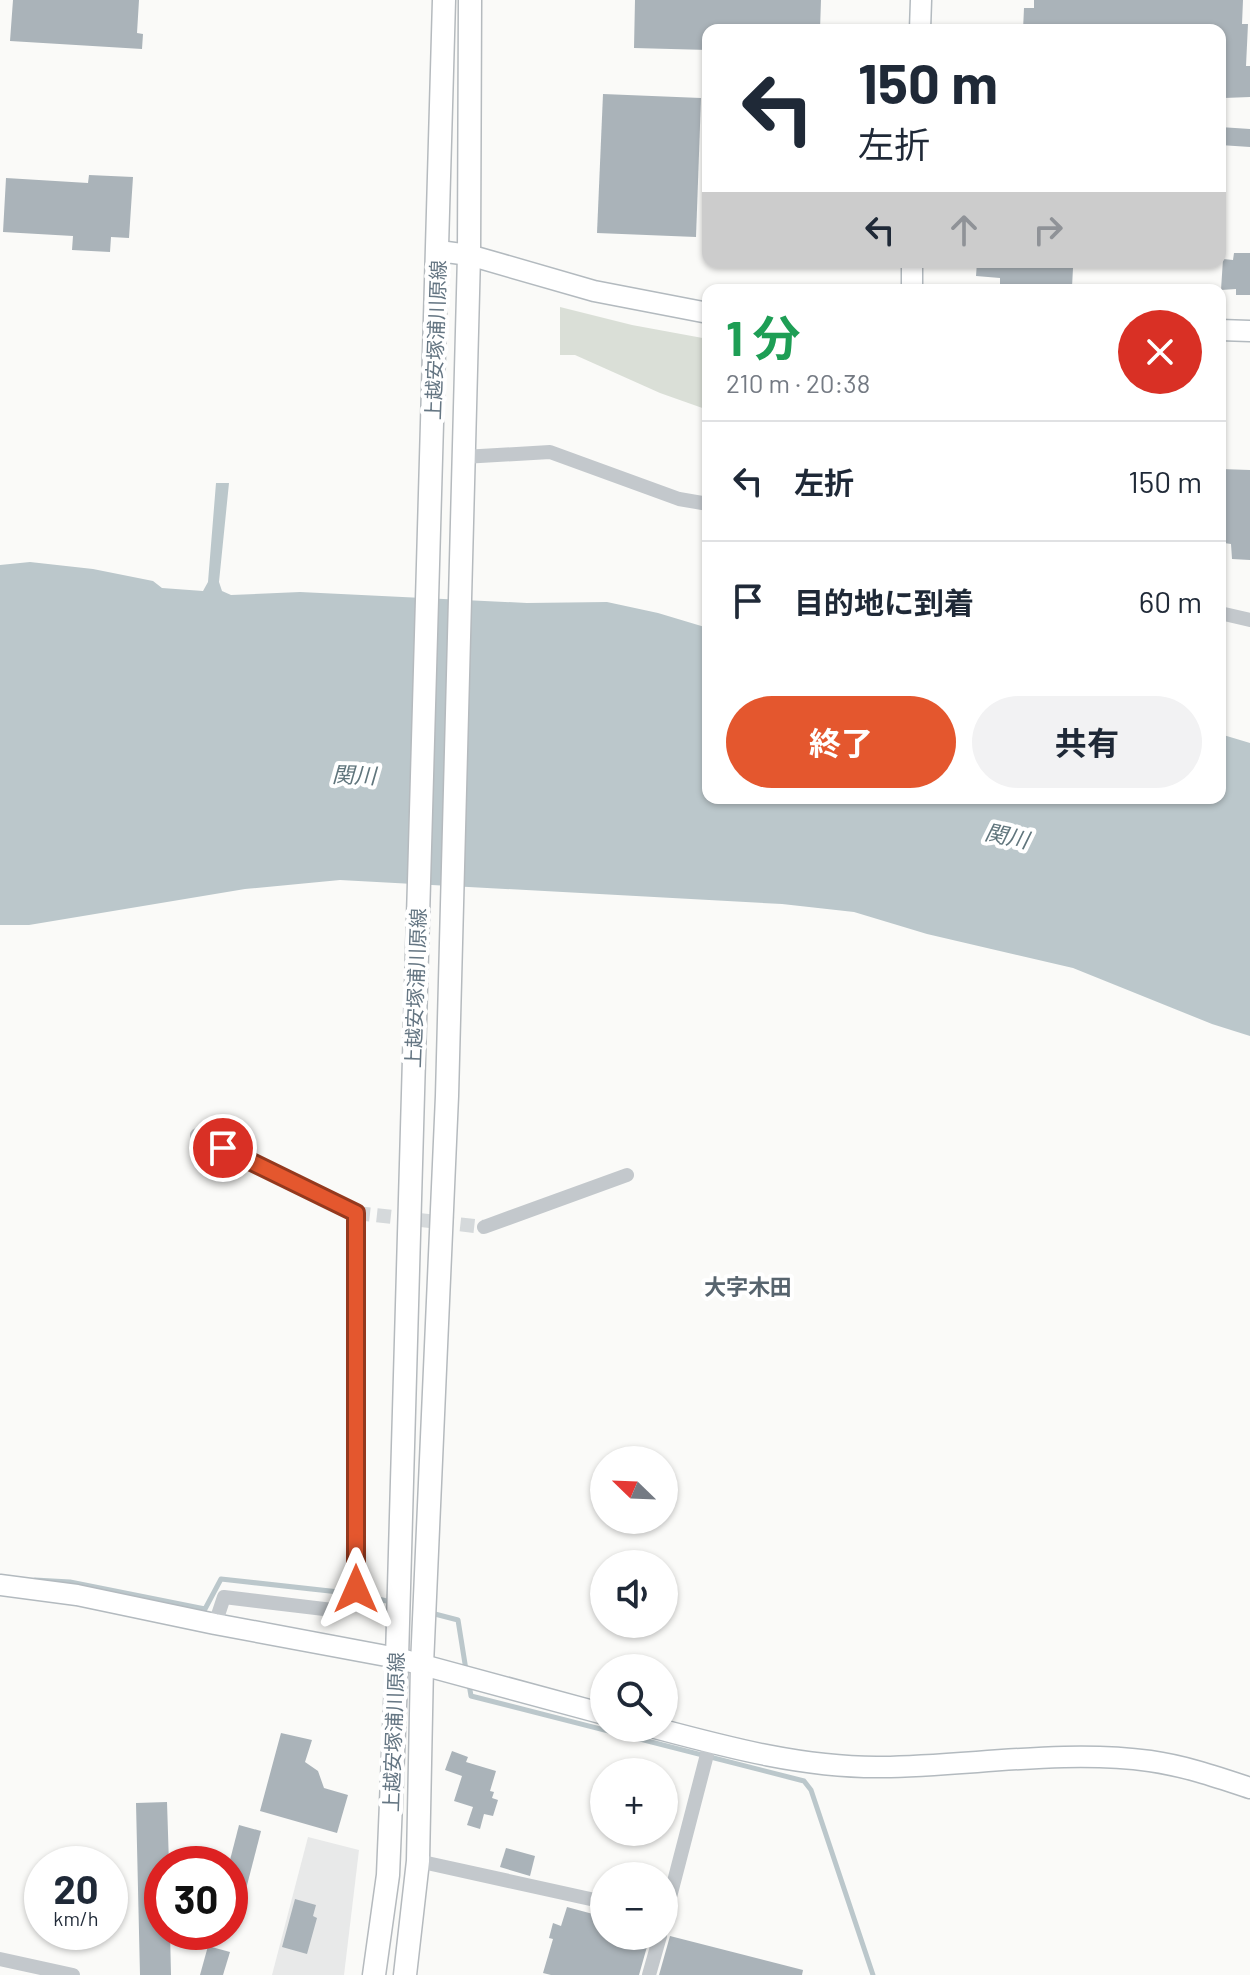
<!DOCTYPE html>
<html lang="ja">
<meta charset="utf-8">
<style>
body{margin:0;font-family:Barlow,"Noto Sans JP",sans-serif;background:#f2f2f3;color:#1f2937;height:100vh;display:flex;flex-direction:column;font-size:30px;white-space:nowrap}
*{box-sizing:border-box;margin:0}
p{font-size:26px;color:#747a83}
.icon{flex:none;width:44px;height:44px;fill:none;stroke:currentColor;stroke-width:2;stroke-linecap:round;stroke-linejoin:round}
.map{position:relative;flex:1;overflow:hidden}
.drawer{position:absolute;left:702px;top:284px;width:524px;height:520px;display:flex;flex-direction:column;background:#fff;border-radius:16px;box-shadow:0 2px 6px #0004}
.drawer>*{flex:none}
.hud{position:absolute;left:702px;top:24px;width:524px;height:244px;border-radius:16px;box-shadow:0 2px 6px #0004;background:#fff;color:#1f2937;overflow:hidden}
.needle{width:52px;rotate:293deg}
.controls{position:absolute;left:590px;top:1446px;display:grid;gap:16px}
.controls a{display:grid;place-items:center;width:88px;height:88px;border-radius:50%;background:#fff;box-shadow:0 2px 6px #0004;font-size:40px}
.speed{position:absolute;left:24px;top:1846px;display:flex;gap:16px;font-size:40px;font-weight:700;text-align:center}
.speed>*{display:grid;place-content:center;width:104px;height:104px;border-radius:50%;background:#fff;box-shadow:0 2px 6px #0004;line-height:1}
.speed small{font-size:20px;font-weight:400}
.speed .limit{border:12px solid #d22;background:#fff;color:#111}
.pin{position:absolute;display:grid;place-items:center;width:68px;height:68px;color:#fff;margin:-34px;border:4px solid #fff;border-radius:50%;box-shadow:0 2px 8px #0007}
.me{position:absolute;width:88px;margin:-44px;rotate:0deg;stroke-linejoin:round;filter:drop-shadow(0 0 6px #0008)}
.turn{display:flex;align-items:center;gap:28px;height:168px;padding:0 24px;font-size:36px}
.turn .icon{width:104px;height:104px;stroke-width:2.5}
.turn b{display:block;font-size:56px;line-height:68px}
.lanes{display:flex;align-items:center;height:76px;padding:0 24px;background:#0003;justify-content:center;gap:40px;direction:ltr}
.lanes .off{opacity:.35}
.round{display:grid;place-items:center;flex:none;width:84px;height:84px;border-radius:42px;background:#f2f2f3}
.overview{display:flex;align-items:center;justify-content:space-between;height:136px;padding:0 24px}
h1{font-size:48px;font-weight:700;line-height:60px;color:#1e9e55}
.button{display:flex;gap:16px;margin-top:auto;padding:16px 24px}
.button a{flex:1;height:92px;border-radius:48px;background:#e4572e;color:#fff;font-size:32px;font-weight:700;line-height:92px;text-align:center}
.button a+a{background:#f2f2f3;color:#1f2937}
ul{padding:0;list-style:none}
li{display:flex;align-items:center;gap:24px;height:120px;padding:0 24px;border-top:2px solid #e0e1e3}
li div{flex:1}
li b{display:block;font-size:30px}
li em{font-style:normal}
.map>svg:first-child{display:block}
.built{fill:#e8e9e9}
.green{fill:#dadfd7}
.water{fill:#bbc7cb}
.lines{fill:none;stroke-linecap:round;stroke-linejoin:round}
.stream{stroke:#bbc7cb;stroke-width:5}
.building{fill:#aab3b9}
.street-tunnel{stroke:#d5d9db;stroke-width:14;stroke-dasharray:14 7;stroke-linecap:butt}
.secondary-casing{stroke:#b3babf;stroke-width:23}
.primary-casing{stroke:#b5babe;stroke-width:25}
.street{stroke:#c3c8cc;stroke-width:14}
.secondary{stroke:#fff;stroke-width:20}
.primary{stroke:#fff;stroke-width:22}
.route-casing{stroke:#94391e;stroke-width:20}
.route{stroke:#e4572e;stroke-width:14}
.labels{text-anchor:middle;stroke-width:8;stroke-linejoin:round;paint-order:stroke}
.street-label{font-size:20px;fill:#657683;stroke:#fff}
.water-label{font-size:22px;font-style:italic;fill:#60757c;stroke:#fff}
.neighbourhood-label{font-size:22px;font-weight:bold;fill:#57646e;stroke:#fff}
</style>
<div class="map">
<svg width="1250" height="1975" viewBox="0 0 1250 1975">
<rect width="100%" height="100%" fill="#fafaf8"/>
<path class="built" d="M308,1837L359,1850L344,1975H272Z"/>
<path class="green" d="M560,307L632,325L708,339V410L660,393L575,355H560Z"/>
<path class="water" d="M216,483H229L219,582L222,591L231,595L300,592L527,603L607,602L658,613L708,628V798H1220V734L1250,743V1036L1212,1024L1073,968L927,934L854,912L782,904L340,880L245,889L29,925H0V565L30,562L93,569L153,581L162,588L203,591L208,582Z"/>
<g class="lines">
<g class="stream">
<path d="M35,1580L70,1582L205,1609L221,1579L357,1594L391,1602"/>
<path d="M431,1613L458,1620L466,1670"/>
<path d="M469,1684L471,1696L804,1781L811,1790L873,1975"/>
</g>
</g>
<g class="building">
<path d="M13,0H139L137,33L143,34L142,49L10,41Z"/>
<path d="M635,0H821L820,30H708V50L634,48Z"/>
<path d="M1034,0H1243L1242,24H1248L1246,66H1250V97L1224,98L1225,81H1220V30H1023L1024,8H1034Z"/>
<path d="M603,94L701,98L696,237L597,233Z"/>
<path d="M1220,127L1250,129V147L1220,145Z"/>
<path d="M89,175L133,177L129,238L111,237L110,252L72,250L73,236L3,232L6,178L88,183Z"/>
<path d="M1234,253H1250V295H1236V289L1221,290L1223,259L1233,260Z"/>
<path d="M977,262H1060L1059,267L1073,268L1072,287L1000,285V278L976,276Z"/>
<path d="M1220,469L1250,470V560L1232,559L1231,544L1224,543V536H1220Z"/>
<path d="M281,1733L312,1740L305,1762L318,1771L324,1788L348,1795L337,1833L260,1811Z"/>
<path d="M452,1751L468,1757L466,1762L496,1771L490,1791L494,1792L492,1798L498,1800L493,1816L484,1814L480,1829L467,1825L473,1807L454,1801L462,1776L445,1770Z"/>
<path d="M167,1802L169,1864H162V1932H170L171,1975H140L136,1803Z"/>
<path d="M239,1825L261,1831L245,1893L230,1889V1860Z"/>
<path d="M506,1848L535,1856L530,1876L500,1867Z"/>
<path d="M295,1899L316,1905L313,1916L317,1918L307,1954L282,1947Z"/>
<path d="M567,1907L604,1917V1936H650L639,1975H551L543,1973L553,1939L549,1938L553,1923L561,1926Z"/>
<path d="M670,1936L803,1970L802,1975H659Z"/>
<path d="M208,1946L230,1952L223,1975H200Z"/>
</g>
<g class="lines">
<path class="street-tunnel" d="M356,1213L484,1227"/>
<defs>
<g id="secondary">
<path d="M920,30L921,0"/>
<path d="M439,251L469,255L594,291L708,313"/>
<path d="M912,290V262"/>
<path d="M1220,330L1250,331"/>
<path d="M0,1585L77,1595L215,1624L397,1658L604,1714"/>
<path d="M655,1728C730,1748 805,1768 882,1767C970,1766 1063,1749 1150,1761C1185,1766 1217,1777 1250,1788"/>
</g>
<g id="primary">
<path d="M374,1975L388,1875L397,1658L444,0"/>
<path d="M405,1975L418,1861L422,1665L447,1096L469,255L470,0"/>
</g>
</defs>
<use href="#secondary" class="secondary-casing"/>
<use href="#primary" class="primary-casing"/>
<g class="street">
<path d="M463,457L550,452L679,499L708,504"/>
<path d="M1220,613L1250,620"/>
<path d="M197,1135L356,1213V1589L352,1600L341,1611L224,1597L215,1624"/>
<path d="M484,1227L627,1175"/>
<path d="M418,1861L604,1902"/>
<path d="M664,1920L710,1743"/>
<path d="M0,1959L73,1975"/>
<path d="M649,1975L660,1936"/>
</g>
<use href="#secondary" class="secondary"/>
<use href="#primary" class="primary"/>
</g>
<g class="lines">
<defs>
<path id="route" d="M223,1148L356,1213V1589"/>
</defs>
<use href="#route" class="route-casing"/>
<use href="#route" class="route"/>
</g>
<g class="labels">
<g class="street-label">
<text transform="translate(436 340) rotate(-88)" y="7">上越安塚浦川原線</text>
<text transform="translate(416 988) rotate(-88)" y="7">上越安塚浦川原線</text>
<text transform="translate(394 1732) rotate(-88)" y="7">上越安塚浦川原線</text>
</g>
<g class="water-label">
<text transform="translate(354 775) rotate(2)" y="8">関川</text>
<text transform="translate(1007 836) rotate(12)" y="8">関川</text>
</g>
<g class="neighbourhood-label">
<text x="748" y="1295">大字木田</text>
</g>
</g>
</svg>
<div class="controls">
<a><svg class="needle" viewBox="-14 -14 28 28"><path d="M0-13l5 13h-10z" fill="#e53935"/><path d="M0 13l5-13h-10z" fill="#747a83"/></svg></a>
<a><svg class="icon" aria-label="sound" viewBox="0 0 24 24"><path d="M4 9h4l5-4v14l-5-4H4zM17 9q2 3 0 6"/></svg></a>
<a><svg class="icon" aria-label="search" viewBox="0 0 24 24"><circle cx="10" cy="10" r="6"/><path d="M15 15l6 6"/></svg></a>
<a>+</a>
<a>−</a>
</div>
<div class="speed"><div>20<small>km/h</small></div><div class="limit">30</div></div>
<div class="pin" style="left:223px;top:1148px;background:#d93025"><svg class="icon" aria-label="arrive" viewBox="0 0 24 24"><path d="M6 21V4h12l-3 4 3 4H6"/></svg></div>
<svg class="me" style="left:356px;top:1589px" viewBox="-20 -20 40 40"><path d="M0-17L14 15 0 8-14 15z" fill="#e4572e" stroke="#fff" stroke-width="4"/></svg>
<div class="hud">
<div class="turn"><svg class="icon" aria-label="left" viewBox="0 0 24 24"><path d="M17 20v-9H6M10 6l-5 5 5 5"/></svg><div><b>150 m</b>左折</div></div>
<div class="lanes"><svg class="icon" aria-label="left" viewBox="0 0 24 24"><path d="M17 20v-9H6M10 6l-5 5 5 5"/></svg><svg class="icon off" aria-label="ahead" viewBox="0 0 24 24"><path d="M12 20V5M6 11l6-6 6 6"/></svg><svg class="icon off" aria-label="right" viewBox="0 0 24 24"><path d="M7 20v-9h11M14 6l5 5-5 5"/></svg></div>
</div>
<section class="drawer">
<div class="overview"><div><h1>1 分</h1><p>210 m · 20:38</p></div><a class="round" style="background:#d93025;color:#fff"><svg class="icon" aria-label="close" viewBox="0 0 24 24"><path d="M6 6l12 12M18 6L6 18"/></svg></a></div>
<ul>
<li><svg class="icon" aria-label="left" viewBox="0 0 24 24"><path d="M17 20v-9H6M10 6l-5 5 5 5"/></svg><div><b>左折</b></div><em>150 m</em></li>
<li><svg class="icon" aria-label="arrive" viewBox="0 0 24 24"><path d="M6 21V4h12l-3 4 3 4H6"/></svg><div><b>目的地に到着</b></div><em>60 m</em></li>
</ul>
<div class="button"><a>終了</a><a>共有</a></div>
</section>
</div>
